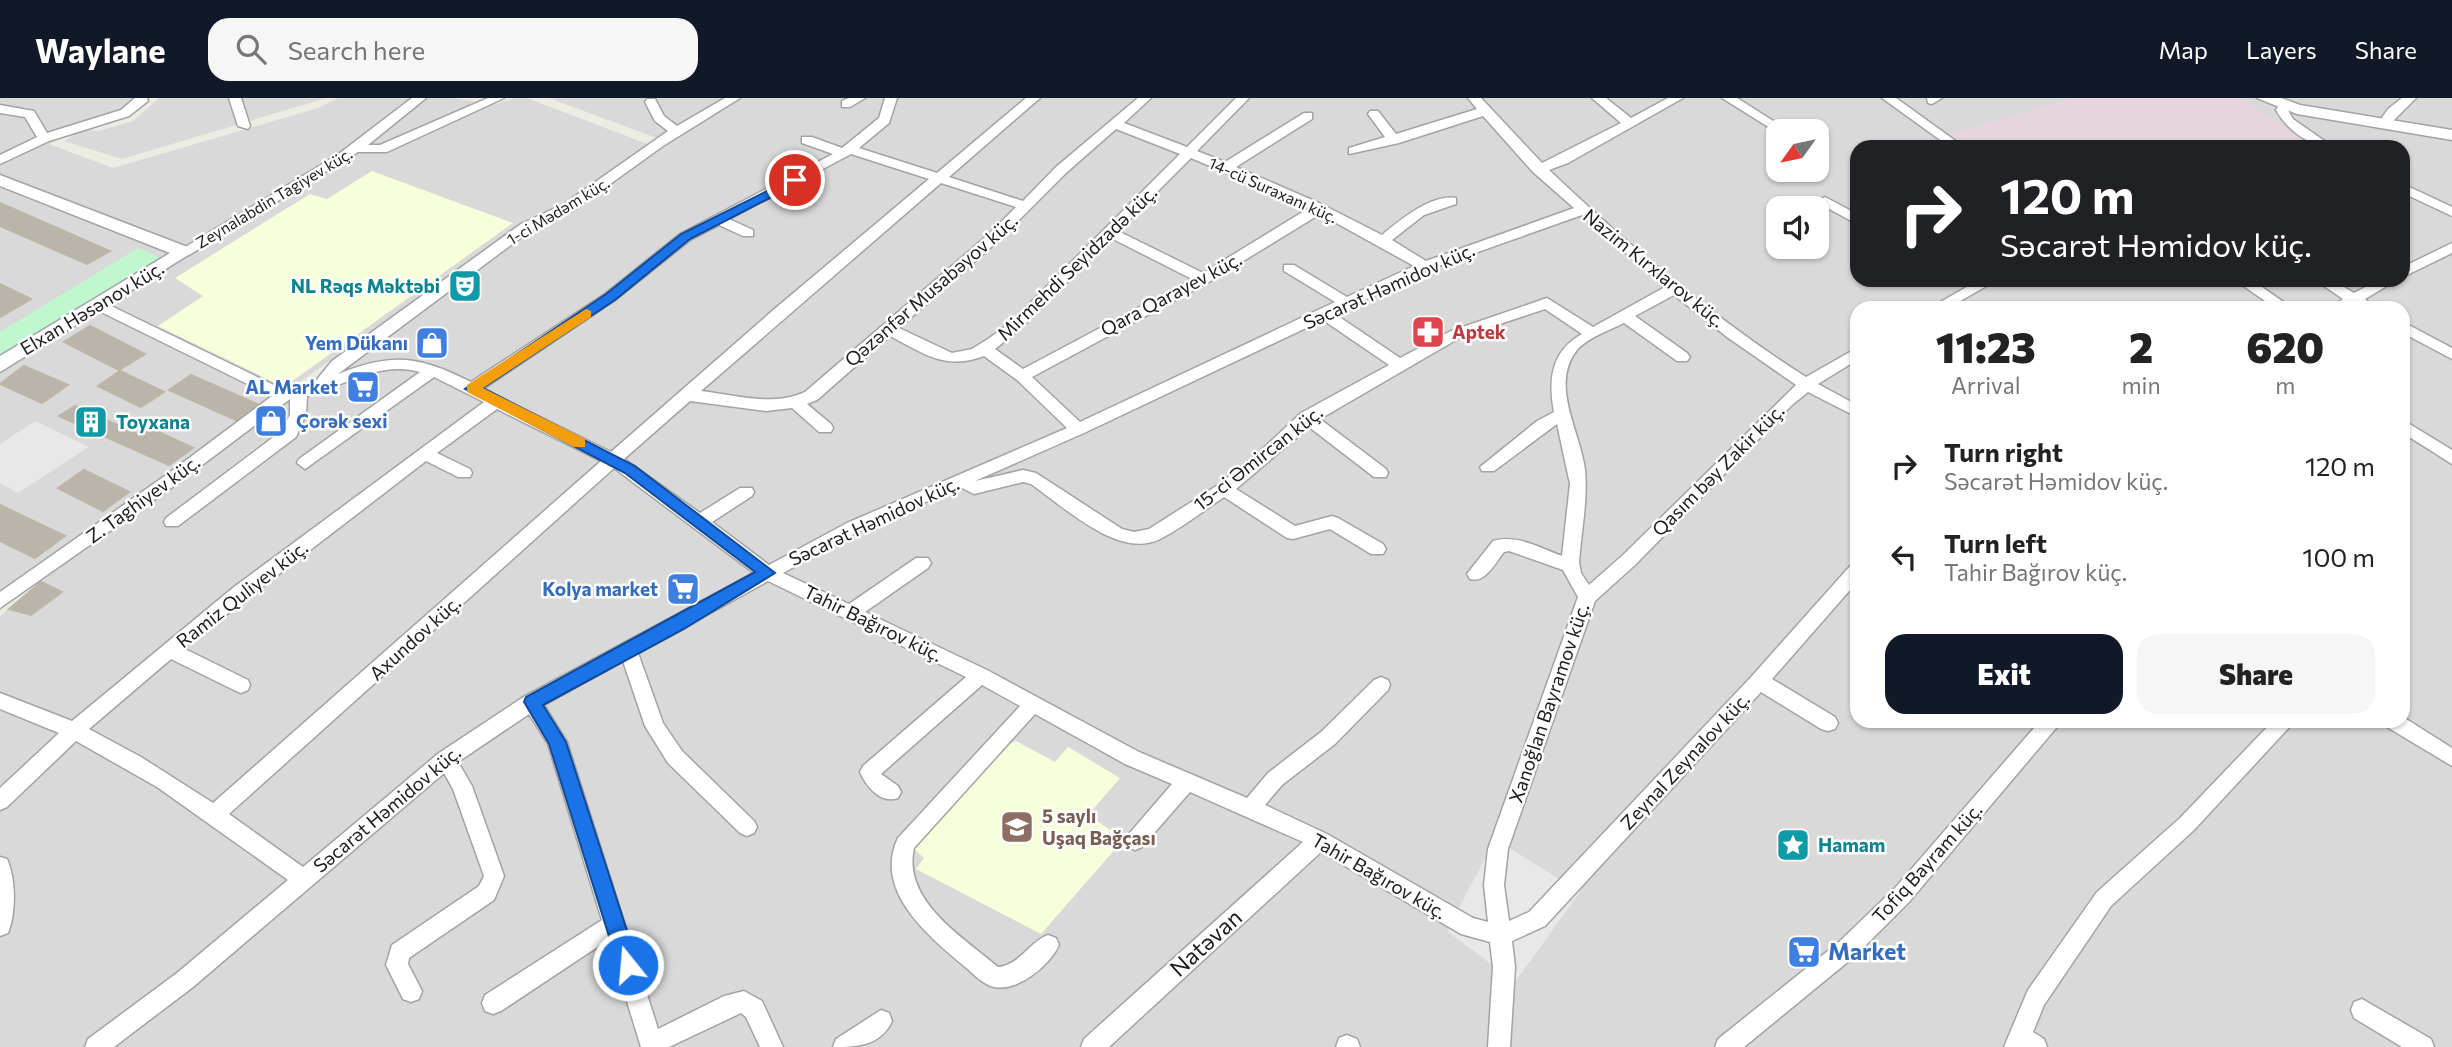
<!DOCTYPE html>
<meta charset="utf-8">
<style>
body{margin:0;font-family:Commissioner,sans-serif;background:#f6f6f6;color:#222;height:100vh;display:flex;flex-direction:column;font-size:26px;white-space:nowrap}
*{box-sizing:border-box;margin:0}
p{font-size:23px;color:#767676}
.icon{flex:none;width:38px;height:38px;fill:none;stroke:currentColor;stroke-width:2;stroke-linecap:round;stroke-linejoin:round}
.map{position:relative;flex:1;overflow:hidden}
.details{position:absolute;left:1850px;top:203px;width:560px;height:427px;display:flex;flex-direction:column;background:#fff;border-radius:21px;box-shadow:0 2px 5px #0004}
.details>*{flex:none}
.hud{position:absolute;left:1850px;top:42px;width:560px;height:147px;border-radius:21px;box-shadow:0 2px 5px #0004;background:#202124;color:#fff;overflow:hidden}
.needle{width:46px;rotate:237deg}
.buttons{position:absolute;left:1766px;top:21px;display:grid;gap:14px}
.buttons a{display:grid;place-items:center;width:63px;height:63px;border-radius:14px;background:#fff;box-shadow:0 2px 5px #0004;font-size:35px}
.pin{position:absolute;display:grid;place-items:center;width:60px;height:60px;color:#fff;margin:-30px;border:4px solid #fff;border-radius:50%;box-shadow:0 2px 7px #0007}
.me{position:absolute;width:77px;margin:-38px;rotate:343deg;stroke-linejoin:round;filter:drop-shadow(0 0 5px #0008)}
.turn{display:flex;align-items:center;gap:24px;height:147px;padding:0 35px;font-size:32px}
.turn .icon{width:91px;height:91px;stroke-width:2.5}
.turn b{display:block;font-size:49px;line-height:60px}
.eta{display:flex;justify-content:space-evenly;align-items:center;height:119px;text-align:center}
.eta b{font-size:42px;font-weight:800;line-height:49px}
.action{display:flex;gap:14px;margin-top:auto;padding:14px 35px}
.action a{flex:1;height:80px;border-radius:21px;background:#111827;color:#fff;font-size:28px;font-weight:800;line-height:80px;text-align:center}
.action a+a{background:#f6f6f6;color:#222}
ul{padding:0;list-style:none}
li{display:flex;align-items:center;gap:21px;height:91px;padding:0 35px}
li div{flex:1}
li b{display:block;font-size:26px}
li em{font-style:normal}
header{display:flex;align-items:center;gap:42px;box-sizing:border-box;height:98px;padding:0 35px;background:#111827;color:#fff}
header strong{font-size:33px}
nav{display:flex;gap:38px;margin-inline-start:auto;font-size:24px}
.search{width:490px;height:63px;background:#f6f6f6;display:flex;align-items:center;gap:18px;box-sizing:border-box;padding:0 24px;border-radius:21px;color:#767676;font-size:26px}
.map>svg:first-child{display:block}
.residential{fill:#dad9d9;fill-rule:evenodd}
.industrial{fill:#e6d4df}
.education{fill:#f7feda}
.park{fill:#bff7cf}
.parking{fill:#e8e8e8}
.building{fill:#bab5ac;stroke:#beb5a5;stroke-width:2}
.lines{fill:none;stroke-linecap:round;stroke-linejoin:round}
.minor-casing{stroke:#a3a3a3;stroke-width:3}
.tertiary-casing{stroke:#a3a3a3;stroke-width:3}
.minor{fill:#fff;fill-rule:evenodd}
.tertiary{fill:#fff;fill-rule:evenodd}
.route{fill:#1a73e8;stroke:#114b97;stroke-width:2}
.slow{fill:#f59e0b}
.labels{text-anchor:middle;stroke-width:5;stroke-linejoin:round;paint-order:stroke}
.far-street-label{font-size:16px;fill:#1c1c1c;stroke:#fff}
.street-label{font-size:19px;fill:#1c1c1c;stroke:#fff}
.culture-label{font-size:19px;font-weight:bold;fill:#0d838f;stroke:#fff;text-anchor:start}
.health-label{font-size:19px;font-weight:bold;fill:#be3a42;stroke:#fff;text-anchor:start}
.shop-label{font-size:19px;font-weight:bold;fill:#366cbe;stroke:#fff;text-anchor:end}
.education-label{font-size:19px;font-weight:bold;fill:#785e54;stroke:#fff;text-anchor:start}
.near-street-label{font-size:23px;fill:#1c1c1c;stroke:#fff}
.near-shop-label{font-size:23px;font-weight:bold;fill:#366cbe;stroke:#fff;text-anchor:start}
</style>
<header>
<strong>Waylane</strong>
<div class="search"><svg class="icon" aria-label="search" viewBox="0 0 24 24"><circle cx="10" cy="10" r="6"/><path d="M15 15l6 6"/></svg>Search here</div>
<nav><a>Map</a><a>Layers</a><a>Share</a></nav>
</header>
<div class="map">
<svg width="2452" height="949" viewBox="0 0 2452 949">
<rect width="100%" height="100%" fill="#edece2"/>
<g class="residential">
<path d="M0,0H142L120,14L85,26L49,46L113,70L318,10L338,0H453L493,7L514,0H527L650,47L575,102L521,128L0,496Z"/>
<path d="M159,0H326L122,61L64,43L84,31L98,33L133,23Z"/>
<path d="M549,0H2452V949H0V518L40,484L268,317L535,131L582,108L670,45ZM1778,33H1816V72H1778ZM1857,49H2403V182H1857ZM1778,110H1816V149H1778ZM1857,210H2403V623H1857Z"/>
</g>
<path class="industrial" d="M2074,0H2239L2318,49H1964L1947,37Z"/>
<g class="education">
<path d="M372,73L513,125L284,289L158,228L203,198L175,180L310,96L327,101Z"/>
<path d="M1016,643L1055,664L1068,649L1120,680L1088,717L1124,741L1041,836L916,771L924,760L912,749L996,652Z"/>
</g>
<path class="park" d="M138,150L160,160L0,260V234Z"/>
<g class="parking">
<path d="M35,323L89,349L18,395L0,385V346Z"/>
<path d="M1495,741L1580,794L1515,884L1447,833Z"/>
</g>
<g class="building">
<path d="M0,105L110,153L87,166L0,128Z"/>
<path d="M0,186L31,201L0,219Z"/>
<path d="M90,228L145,256L119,272L64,244Z"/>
<path d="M24,268L68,287L42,305L0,286Z"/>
<path d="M120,273L164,294L141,309L98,288Z"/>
<path d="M191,277L257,306L236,322L169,292Z"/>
<path d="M75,308L137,336L148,329L193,350L169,367L59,318Z"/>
<path d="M84,372L129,394L103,413L58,390Z"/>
<path d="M0,407L65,438L35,460L0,443Z"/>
<path d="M41,484L62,494L31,517L9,511Z"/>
</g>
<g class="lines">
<defs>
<g id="minor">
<path d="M135,0H147L148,3L129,18L49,43L0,66V57L37,39L25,19L0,15V7L34,13L47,35L121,12Z"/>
<path d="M229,0H241L250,28L248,31L238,28Z"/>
<path d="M412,0H426L368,47H380L488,0H504L387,54H358L189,157H179L177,154L336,58Z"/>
<path d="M725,0H740L663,48L574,112L531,132L338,276C393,254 419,258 471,284L605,196L680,136L833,56L802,45V39H812L842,50L879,20L885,0H897L889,25L859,50L937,75L1026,0H1040L949,79L1023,103L1056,69L1138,0H1151L1124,25L1187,49L1236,0H1249L1197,53L1225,64L1304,15H1312V21L1236,69L1319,105L1382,137C1400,122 1431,96 1456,100V106L1424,117L1392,142L1426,163L1574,110L1533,74L1483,18L1399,45L1349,56V50L1385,39L1368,16L1370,13H1378L1396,36L1477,11L1468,0H1481L1542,65L1621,25L1592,0H1606L1631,20L1668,0H1683L1568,65L1549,72C1628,147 1713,220 1806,279L1857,250V262L1818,286L1857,307V319L1808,294L1792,307L1635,467L1595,503L1508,751L1504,787L1509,823L1529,814L1752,578L1851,467L1857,465V484L1772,581L1835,619L1838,625L1835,631L1828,633L1821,631L1761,594L1545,828L1512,843L1515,869L1510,949H1488L1493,869L1490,844L1461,836L1321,754L1109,949H1081L1084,941L1303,744L1190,694L1142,749L1135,752L1128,749L1125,743L1128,737L1172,686L1125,666L1035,616L914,750C902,803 963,839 998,869C1020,867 1029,844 1048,837L1056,840L1059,847C1050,867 1018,894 994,889C983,887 973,875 964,868C927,837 873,792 898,740L1020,608L982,587L881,676L898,688L901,694L898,700C880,706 866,688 860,674L863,668L966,579L768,483L638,555L663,625L682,653L754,723L757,729L754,735L747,738L740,735L668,665L645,628L623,563L544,607L567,644L658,931L724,898L744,893L762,903L783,949H760L746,919L741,915L669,949H641L608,842L501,913L493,916L485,913L482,905L485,897L602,822L548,646L529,616L458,664L472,688L504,778L494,802L409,860L408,866L422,893L419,901L411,904L403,901L386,867L392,847L479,788L484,778L453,691L444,675L193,889L114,949H85L88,941L177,875L288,782L157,689L76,643L7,709L0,712V690L59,635L0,611V595L72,623L234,489L484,304L434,279L305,371L297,365L299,361L420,274C381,262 343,288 307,298L306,316L296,339L178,428H166L164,424L166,420L283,332L290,316V301L181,383L0,510V494L169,375L272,298L93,210V204H103L282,291L314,285L332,263L521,126L564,106L668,33L655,23L645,4L647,1H655L664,18L677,28ZM1116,31L1180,56L1009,226L988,241L972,251L952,255L899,230L998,143L1066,75ZM851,56L929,81L771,214L611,354L483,291L615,202L690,142L719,127L743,138H753V132L729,121ZM1191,60L1309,110L1203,175L1118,133ZM941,85L1016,109L988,137L805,294C771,309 736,297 701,293ZM1320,116L1414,168L1347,199L1294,167H1284V173L1335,204L1080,324L1032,279L1209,184ZM1582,117L1665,189L1593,229L1547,200L1451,233L1400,260L1335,216L1430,171ZM1111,140L1192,181L1023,271L995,251L1019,232ZM1674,197L1727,239L1796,287L1623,457L1589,487L1581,475L1579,464C1581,434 1588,403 1585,372C1581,335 1549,287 1577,252C1587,240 1610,232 1624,225L1677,263H1687L1690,259L1687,255L1635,218ZM1545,211L1582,236C1551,253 1548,282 1554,314L1537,323L1480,369L1482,373H1494L1557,326L1570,386L1562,458C1540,450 1517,436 1493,443L1467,476L1470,481C1485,486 1496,464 1504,454L1509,453L1563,472L1578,499L1488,751L1484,787L1488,824L1473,820L1327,736L1265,707L1282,687L1335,646L1388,592L1390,587L1388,582L1381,579L1374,582L1321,634L1268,675L1247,700L1139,654L987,572L865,514L928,470L931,465L928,460H916L849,506L783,475L859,433L960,389L974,396L1023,384L1031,386C1063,408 1119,462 1160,441C1182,430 1203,413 1224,399L1287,440L1293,441L1330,431L1371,456H1383L1386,451L1383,446L1338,420L1332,418L1295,428L1236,391L1309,329L1374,379H1386L1388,375L1386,371L1320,321L1461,239ZM1323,222L1389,267L1301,315L1255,358L1218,387L1149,431L1134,434L1122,431L1036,375L1023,372L975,383L1084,335ZM890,238C923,255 945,273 984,258L1017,282L1067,330L847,425L769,467L712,424L752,398L754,394L752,390H740L700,415L624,361L690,303L766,313L792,310L819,334H831L833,330L831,326L807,306L817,302ZM497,311L601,363L213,705L141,659L89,631L171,561L234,592L241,595L248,592L250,587L248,582L183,550L426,363L458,379H470L472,375L470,371L437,355ZM614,370L754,475L525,598L439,655L303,769L229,716Z"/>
<path d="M849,0H865L850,9H842V3Z"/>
<path d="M1722,0H1737L1789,33L1778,35Z"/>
<path d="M1882,0H1896L1964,49H1950Z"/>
<path d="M1927,0H1942L1932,6L1928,5Z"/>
<path d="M2402,0H2416L2389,27H2381L2379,24L2388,11Z"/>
<path d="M2284,4L2290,8L2288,12L2293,21L2333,49C2310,49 2287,32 2276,12L2280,5Z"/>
<path d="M2403,86L2452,109V118L2403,95Z"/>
<path d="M1825,99L1857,116V126L1820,106L1818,103Z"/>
<path d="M2452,145V155L2403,179V169Z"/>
<path d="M1979,182H1997L1948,210H1930Z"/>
<path d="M2235,182H2252L2292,210H2275Z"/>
<path d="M2315,182H2332L2354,195L2379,182H2397L2365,201L2375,210L2353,207L2330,210L2343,201Z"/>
<path d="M2403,224L2452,250V261L2403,235Z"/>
<path d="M2403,322L2452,352V366L2403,335Z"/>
<path d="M2403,619L2452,650V668L2387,629L2384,623H2403Z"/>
<path d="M2040,623H2062L1909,804L1855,858L1744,949H1715L1718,941L1839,844L1895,790Z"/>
<path d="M2273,623H2295L2194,732L2111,808L2044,907L2033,934L2044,941L2047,949H2004L2028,892L2097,794L2180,720Z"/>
<path d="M0,759L7,761C16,781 16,815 8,835L0,838Z"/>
<path d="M2362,901L2431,941L2434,949H2402L2354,920L2351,912L2354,904Z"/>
<path d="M881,912L889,915L892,923C881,948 856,949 833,949L836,941Z"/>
<path d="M1347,937L1357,941L1360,949H1336L1339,940Z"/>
</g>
<g id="tertiary">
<path d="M2257,0H2281L2300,7L2452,32V42L2297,16Z"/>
<path d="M0,77L190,150L193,154L0,274V258L170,155L0,88Z"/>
</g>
</defs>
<use href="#minor" class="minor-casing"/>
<use href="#tertiary" class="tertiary-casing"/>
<use href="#minor" class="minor"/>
<use href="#tertiary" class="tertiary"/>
</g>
<path class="route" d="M795,79L801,82L799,85L690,141L615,202L483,290L635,368L775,475L684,531L543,607L566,644L638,867L635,873L628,876L621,873L618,867L549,646L524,604L526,599L755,474L625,375L465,291L606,196L681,136Z"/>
<path class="slow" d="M586,211L591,213V219L483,290L585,341V349H574L467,294V287Z"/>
<defs>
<symbol id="theatre-square" viewBox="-11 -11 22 22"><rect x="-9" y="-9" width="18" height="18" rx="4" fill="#0f9aa8" stroke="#fff"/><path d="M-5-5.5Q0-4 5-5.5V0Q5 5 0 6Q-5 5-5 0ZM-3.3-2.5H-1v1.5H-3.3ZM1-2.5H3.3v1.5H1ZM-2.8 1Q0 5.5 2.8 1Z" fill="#fff"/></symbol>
<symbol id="pharmacy-square" viewBox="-11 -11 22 22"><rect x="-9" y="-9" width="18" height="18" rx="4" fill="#e0444e" stroke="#fff"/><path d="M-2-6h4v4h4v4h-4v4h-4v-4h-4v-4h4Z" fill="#fff"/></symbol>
<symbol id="shop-square" viewBox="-11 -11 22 22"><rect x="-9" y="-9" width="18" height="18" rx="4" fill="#3f7fe0" stroke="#fff"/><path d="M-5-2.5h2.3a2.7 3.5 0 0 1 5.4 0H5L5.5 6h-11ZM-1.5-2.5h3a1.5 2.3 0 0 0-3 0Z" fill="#fff"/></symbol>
<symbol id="supermarket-square" viewBox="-11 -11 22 22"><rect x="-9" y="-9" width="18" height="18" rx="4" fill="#3f7fe0" stroke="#fff"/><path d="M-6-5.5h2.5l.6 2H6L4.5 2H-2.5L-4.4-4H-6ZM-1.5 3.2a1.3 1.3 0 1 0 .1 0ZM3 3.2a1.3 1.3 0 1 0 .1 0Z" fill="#fff"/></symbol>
<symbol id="building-square" viewBox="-11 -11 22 22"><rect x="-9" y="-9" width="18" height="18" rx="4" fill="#0f9aa8" stroke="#fff"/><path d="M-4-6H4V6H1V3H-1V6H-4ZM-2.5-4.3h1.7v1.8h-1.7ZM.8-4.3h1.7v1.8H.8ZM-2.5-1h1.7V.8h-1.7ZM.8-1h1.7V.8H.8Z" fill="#fff"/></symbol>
<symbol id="school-square" viewBox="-11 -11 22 22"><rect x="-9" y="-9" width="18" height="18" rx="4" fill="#8d6e63" stroke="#fff"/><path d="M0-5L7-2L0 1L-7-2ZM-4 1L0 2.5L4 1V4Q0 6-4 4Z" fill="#fff"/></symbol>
<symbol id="sight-square" viewBox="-11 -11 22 22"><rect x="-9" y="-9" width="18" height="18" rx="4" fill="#0f9aa8" stroke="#fff"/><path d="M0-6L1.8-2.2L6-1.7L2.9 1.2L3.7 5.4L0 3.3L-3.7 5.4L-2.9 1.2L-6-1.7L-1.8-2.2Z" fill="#fff"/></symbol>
</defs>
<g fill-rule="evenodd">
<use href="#theatre-square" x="446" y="169" width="38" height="38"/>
<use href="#pharmacy-square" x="1409" y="215" width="38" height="38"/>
<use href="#shop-square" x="413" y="226" width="38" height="38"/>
<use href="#supermarket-square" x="344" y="270" width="38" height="38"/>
<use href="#shop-square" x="252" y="304" width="38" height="38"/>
<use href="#building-square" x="72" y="305" width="38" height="38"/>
<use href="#supermarket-square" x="664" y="472" width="38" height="38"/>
<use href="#school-square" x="998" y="710" width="38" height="38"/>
<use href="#sight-square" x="1774" y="728" width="38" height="38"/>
<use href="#supermarket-square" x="1785" y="835" width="38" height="38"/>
</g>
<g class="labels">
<g class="far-street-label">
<text transform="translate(1273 92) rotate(24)" y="6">14-cü Suraxanı küç.</text>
<text transform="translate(274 100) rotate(-31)" y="6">Zeynalabdin Tagiyev küç.</text>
<text transform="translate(558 113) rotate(-31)" y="6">1-ci Mədəm küç.</text>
</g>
<g class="street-label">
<text transform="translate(1077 165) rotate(-44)" y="7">Mirmehdi Seyidzadə küç.</text>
<text transform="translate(1654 170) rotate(39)" y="7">Nazim Kırxlarov küç.</text>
<text transform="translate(1389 188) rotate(-24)" y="7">Səcarət Həmidov küç.</text>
<text transform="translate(931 192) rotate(-41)" y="7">Qəzənfər Musabəyov küç.</text>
<text transform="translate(1171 196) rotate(-28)" y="7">Qara Qarayev küç.</text>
<text transform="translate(92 210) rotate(-31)" y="7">Elxan Həsənov küç.</text>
<text transform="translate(1258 360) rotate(-38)" y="7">15-ci Əmircan küç.</text>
<text transform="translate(1718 372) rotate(-45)" y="7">Qasım bəy Zakir küç.</text>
<text transform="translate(143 401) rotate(-36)" y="7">Z. Taghiyev küç.</text>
<text transform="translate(874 423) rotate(-25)" y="7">Səcarət Həmidov küç.</text>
<text transform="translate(242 496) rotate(-38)" y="7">Ramiz Quliyev küç.</text>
<text transform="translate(873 525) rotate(26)" y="7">Tahir Bağırov küç.</text>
<text transform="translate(415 540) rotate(-42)" y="7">Axundov küç.</text>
<text transform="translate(1549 605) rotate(-71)" y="7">Xanoğlan Bayramov küç.</text>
<text transform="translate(1685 663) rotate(-47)" y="7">Zeynal Zeynalov küç.</text>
<text transform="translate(387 711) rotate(-40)" y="7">Səcarət Həmidov küç.</text>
<text transform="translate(1927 765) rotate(-48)" y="7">Tofiq Bayram küç.</text>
<text transform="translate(1379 778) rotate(30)" y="7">Tahir Bağırov küç.</text>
</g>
<g class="culture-label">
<text x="440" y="195" text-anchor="end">NL Rəqs Məktəbi</text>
<text x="116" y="331">Toyxana</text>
<text x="1818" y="754">Hamam</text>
</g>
<g class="health-label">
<text x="1452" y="241">Aptek</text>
</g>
<g class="shop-label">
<text x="408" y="252">Yem Dükanı</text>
<text x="338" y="296">AL Market</text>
<text x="296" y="330" text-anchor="start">Çorək sexi</text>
<text x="658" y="498">Kolya market</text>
</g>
<g class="education-label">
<text x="1042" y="725">5 saylı<tspan x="1042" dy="22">Uşaq Bağçası</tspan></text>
</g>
<g class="near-street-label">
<text transform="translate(1206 845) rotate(-42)" y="8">Natəvan</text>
</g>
<g class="near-shop-label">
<text x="1828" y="862">Market</text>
</g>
</g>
</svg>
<div class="buttons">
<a><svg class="needle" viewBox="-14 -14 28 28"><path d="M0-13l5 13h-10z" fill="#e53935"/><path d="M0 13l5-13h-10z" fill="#767676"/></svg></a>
<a><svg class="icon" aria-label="sound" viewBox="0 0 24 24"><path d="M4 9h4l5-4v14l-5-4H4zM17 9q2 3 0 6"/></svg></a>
</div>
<div class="pin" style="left:795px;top:82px;background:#d93025"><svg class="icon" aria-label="arrive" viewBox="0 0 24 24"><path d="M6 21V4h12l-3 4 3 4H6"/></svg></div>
<svg class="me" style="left:628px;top:867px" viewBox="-20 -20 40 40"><circle r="17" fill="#1a73e8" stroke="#fff" stroke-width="3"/><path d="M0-11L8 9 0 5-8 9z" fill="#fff"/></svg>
<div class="hud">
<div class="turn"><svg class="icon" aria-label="right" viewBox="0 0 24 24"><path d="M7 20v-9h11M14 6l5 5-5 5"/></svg><div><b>120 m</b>Səcarət Həmidov küç.</div></div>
</div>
<section class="details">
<div class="eta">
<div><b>11:23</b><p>Arrival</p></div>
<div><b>2</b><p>min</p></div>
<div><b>620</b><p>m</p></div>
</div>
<ul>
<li><svg class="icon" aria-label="right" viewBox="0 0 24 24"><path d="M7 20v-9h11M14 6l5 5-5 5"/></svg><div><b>Turn right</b><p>Səcarət Həmidov küç.</p></div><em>120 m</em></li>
<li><svg class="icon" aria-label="left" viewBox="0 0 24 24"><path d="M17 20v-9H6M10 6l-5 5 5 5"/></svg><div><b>Turn left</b><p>Tahir Bağırov küç.</p></div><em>100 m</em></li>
</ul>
<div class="action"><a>Exit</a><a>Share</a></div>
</section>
</div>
